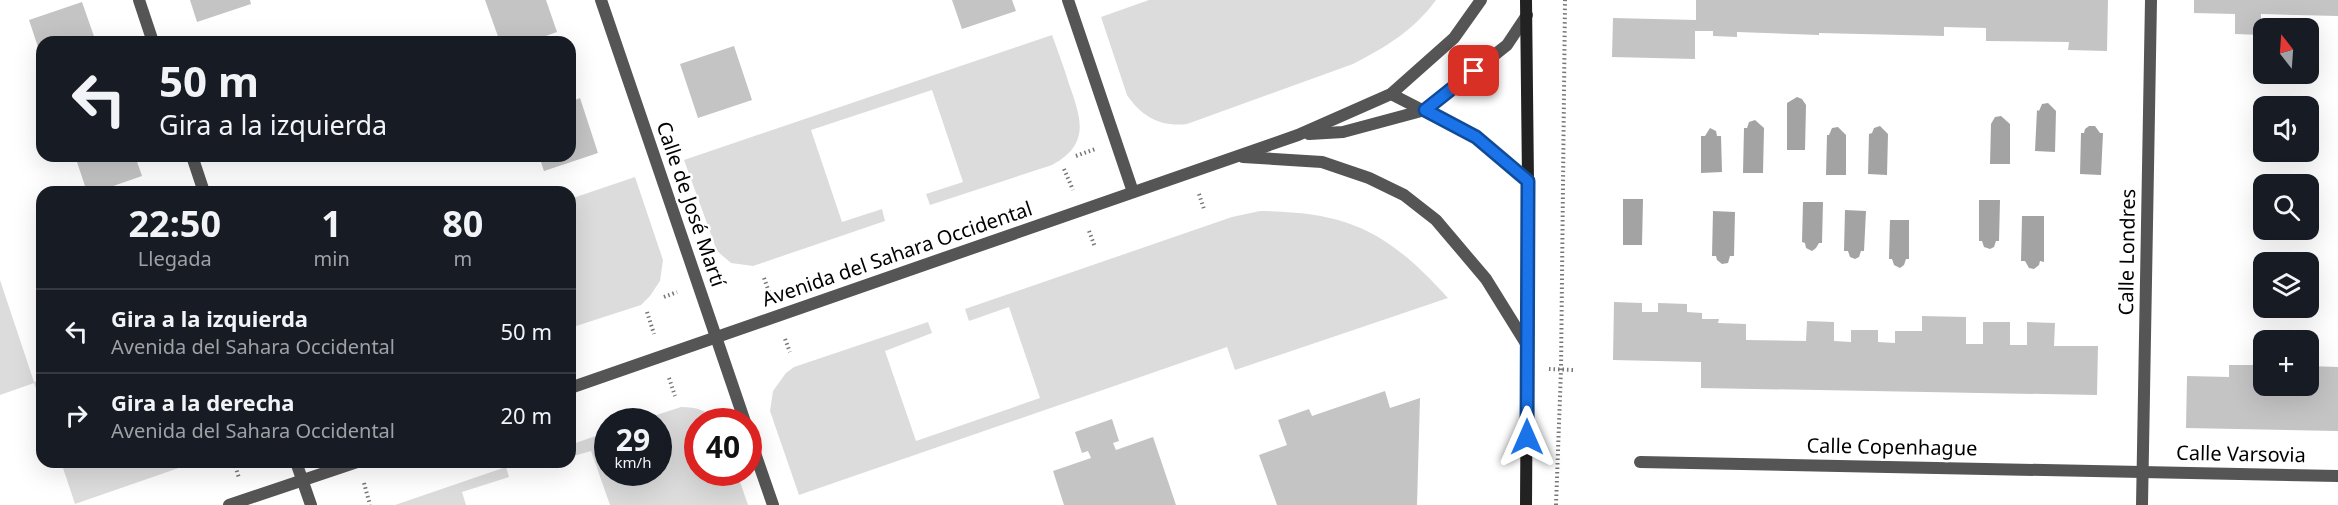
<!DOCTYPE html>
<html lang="es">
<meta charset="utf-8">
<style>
body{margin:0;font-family:"Noto Sans",sans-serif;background:#242831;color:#f1f3f6;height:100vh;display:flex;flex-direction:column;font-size:22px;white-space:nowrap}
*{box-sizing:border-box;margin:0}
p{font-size:20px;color:#9ea1a6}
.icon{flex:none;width:33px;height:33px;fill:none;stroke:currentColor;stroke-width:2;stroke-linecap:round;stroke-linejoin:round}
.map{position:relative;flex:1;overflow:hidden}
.sheet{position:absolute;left:36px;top:186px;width:540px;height:282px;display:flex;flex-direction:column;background:#171b24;border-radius:18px;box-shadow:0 6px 24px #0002}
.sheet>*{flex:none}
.top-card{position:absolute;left:36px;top:36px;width:540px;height:126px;border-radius:18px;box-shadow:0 6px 24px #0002;background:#171b24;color:#f1f3f6;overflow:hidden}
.needle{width:39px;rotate:343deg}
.buttons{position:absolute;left:2253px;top:18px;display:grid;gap:12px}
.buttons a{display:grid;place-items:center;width:66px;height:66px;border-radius:12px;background:#171b24;box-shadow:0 6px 24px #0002;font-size:30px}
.speed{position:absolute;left:594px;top:408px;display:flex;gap:12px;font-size:30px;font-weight:700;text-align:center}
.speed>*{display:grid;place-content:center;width:78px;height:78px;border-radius:50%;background:#171b24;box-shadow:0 6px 24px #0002;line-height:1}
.speed small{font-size:15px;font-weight:400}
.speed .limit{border:9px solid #d22;background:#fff;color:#111}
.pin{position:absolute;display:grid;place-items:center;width:51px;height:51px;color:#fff;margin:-26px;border-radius:12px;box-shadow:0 3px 9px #0006}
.me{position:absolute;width:66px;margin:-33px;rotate:0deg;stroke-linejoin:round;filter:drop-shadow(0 0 4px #0008)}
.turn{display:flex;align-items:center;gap:21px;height:126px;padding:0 24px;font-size:27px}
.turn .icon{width:78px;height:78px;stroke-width:2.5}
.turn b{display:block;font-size:42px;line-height:51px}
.eta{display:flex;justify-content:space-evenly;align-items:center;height:102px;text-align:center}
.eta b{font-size:36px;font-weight:700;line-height:42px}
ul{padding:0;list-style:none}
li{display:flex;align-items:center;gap:18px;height:84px;padding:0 24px;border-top:2px solid #363941}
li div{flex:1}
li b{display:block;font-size:22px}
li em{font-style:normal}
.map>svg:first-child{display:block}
.green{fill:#dcdcdc}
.water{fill:#a3a3a3}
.building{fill:#c4c4c4}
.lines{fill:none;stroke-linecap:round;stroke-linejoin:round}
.path{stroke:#777;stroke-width:4;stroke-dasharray:1.5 3;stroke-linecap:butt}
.street{stroke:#555;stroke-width:12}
.secondary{stroke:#222;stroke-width:12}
.route-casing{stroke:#114b97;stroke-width:15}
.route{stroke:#1a73e8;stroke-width:10}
.labels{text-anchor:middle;stroke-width:5;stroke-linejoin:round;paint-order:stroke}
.street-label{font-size:20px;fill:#000;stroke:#fff}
</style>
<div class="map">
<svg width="2338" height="505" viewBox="0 0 2338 505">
<rect width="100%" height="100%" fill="#fff"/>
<g class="green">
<path d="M1149,0H1436C1414,30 1386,47 1353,64L1187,124C1160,127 1142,117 1127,95L1101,17Z"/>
<path d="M1052,35C1058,51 1064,68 1069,84C1081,118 1091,144 1052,165L930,205L926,194L963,182L932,90L811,130L842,222L882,209L885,221L753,266L731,263L717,251L684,160Z"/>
<path d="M635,177L663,260L660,281L650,296L641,305L570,328V199Z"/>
<path d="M1260,211C1350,212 1388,232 1448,298L1235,370L1227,347L799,495L770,411L773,391L786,373L794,367L928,322L932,333L885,351L916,441L1040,398L1009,307L969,321L965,309L1232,217Z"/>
<path d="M0,280L34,382L42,380V405L34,383L0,395Z"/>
<path d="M681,407C697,407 706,410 718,421L698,422V472L737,473L748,505H610L591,451L570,457V445L607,432L608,472H658V422L638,421Z"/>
<path d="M61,462H196L75,504Z"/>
<path d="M506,467L509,477L462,492L466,505H395Z"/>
</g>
<g class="water">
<path d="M1797,97L1802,99L1806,105L1805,150H1787V103Z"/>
<path d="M2048,103L2056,111L2055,152L2035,151L2037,110L2039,111L2042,104Z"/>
<path d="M2001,116L2010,124V164H1990L1991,124L1995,117Z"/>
<path d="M1755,120L1764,128L1763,173H1743L1744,128H1747L1749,122Z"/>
<path d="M1880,126L1888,134L1887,175L1868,174L1869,134L1872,133L1874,128Z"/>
<path d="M2089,126H2095L2100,133H2103L2101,175L2080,174L2081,133H2084L2085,129Z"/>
<path d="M1838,127L1846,135V175H1826L1827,135H1829L1832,128Z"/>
<path d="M1710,128L1716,131L1717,136H1721L1722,172L1701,173V136H1705Z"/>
<path d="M1623,199H1643L1642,245H1623Z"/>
<path d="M1979,200H2000L1999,241H1996L1994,247L1990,249L1984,247L1982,241H1979Z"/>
<path d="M1803,202H1823L1822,243H1819L1816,248L1812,251L1806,248L1805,243L1802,242Z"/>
<path d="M1845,210L1866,211L1864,251H1861L1859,257L1855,259L1850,257L1848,251H1844Z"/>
<path d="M1713,211L1735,212L1734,256H1730L1728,263L1722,264L1717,260L1716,256H1712Z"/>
<path d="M2022,216H2044V262L2040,261L2039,265L2034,269L2029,268L2025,261H2021Z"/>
<path d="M1890,220H1909V259H1906L1904,265L1900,268L1894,265L1892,259H1889Z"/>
</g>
<g class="building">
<path d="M190,0H250L251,4L197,22Z"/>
<path d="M485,0H546L557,32L529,42H500Z"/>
<path d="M952,0H1012L1016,11L962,29Z"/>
<path d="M1696,0H2108L2107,51L2068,50L2069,42L1986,41V28L1944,27V36L1819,33V35L1737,32V37L1713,36V31H1695V59L1612,57L1613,18L1696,20Z"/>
<path d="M2194,0H2338V16L2261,14V35L2235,34V14L2194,13Z"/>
<path d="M82,2L96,42H42V59L29,20Z"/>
<path d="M734,46L752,100L698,118L680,64Z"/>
<path d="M580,98L598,153L544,171L539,156H570V102Z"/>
<path d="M75,156H135L142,176L96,192H87Z"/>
<path d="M1614,302L1642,303V312H1658V303L1687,304V312L1702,313V319H1719L1718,323L1746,324V340L1806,341L1807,321L1834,322V341L1851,342V330H1878V342L1895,343V331H1922V316L1966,317V344H1983V322H2010V345H2027V322L2055,323L2054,346H2098L2097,395L1701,388V362L1613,360Z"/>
<path d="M2229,365H2264V386H2308V366L2338,367V431L2186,428L2187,376L2229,377Z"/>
<path d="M1385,391L1390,408L1420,398L1417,505H1277L1259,455L1287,445L1278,420L1309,409L1312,416Z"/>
<path d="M1112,419L1119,441L1113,443L1116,450L1153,437L1176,505H1064L1053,471L1091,458L1088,451L1082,453L1075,432Z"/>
</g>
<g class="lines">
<g class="path">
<path d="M1076,156L1095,149"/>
<path d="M1064,169L1073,190"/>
<path d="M1199,194L1204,209"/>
<path d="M1089,231L1095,247"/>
<path d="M764,278L770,295"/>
<path d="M664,297L677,292"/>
<path d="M647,312L654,334"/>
<path d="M785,339L790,352"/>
<path d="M1549,369L1574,370"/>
<path d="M669,378L675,396"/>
<path d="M234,462L239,478"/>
<path d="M364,483L370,505"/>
<path d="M1556,505L1561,370L1565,0"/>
</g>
<g class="street">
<path d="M139,0L153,42"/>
<path d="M601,0L745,422"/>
<path d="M1068,0L1133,192"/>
<path d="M1391,94L1475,137L1528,181"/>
<path d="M1309,134L1343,132L1425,110L1507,45L1527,15"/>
<path d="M192,156L204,192"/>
<path d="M1243,157L1322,162L1369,178L1404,195L1436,220L1486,279L1527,345"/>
<path d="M570,388L1298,135L1391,94L1454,38L1481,0"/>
<path d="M748,433L773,505"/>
<path d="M296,462L311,505"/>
<path d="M1640,462L2338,476"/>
<path d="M229,505L357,462"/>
<path d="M2142,505L2151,0"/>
</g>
<path class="secondary" d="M1526,0L1528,181L1526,505"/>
</g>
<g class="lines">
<defs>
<path id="route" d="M1474,71L1425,110L1476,137L1528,181L1527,437"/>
</defs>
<use href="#route" class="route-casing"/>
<use href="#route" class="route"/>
</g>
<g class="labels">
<g class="street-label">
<text transform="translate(691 204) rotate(71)" y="7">Calle de José Martí</text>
<text transform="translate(2127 252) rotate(-89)" y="7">Calle Londres</text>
<text transform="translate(897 254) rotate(-19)" y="7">Avenida del Sahara Occidental</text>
<text transform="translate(1892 447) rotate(1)" y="7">Calle Copenhague</text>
<text transform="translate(2241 454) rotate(1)" y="7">Calle Varsovia</text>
</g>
</g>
</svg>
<div class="buttons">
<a><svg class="needle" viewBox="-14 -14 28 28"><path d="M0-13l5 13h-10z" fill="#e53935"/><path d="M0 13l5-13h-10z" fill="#9ea1a6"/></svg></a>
<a><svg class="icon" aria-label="sound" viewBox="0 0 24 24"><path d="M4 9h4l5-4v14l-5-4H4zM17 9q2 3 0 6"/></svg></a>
<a><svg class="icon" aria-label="search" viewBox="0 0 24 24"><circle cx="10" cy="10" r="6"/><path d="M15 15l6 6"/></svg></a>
<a><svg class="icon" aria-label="layers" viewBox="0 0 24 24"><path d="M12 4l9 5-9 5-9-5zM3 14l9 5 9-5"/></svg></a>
<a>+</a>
</div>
<div class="speed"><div>29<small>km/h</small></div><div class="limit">40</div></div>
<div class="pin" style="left:1474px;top:71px;background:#d93025"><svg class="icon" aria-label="arrive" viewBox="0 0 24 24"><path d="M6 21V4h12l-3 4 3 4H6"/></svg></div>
<svg class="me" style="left:1527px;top:437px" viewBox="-20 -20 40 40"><path d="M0-17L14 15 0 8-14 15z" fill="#1a73e8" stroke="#fff" stroke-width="4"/></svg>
<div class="top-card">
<div class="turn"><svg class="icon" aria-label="left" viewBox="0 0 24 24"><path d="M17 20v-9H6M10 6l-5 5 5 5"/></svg><div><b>50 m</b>Gira a la izquierda</div></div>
</div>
<section class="sheet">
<div class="eta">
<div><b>22:50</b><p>Llegada</p></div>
<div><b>1</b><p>min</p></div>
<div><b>80</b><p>m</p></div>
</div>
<ul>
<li><svg class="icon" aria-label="left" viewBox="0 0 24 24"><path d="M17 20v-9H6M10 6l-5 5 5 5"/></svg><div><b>Gira a la izquierda</b><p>Avenida del Sahara Occidental</p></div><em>50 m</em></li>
<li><svg class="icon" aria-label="right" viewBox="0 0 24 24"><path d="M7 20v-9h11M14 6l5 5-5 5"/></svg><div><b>Gira a la derecha</b><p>Avenida del Sahara Occidental</p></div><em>20 m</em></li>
</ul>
</section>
</div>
